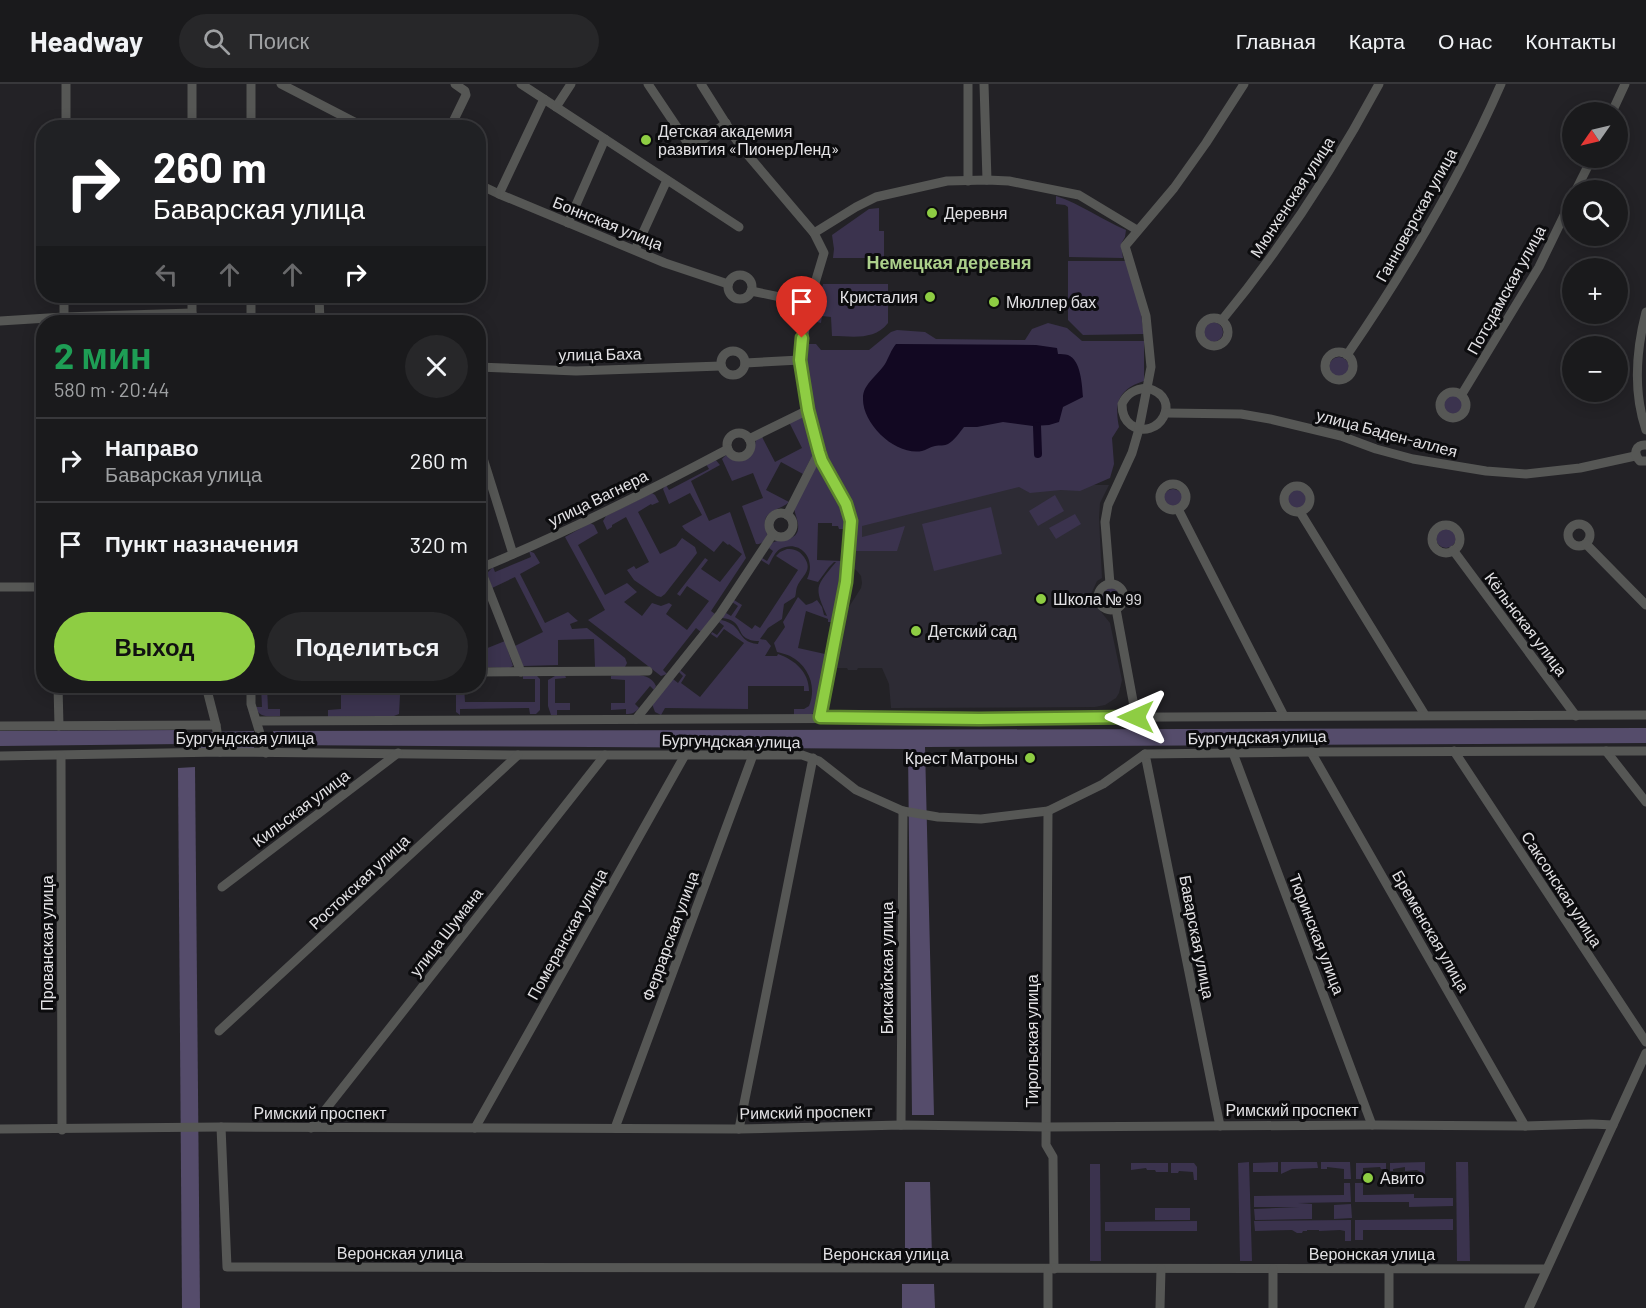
<!DOCTYPE html>
<html lang="ru">
<meta charset="utf-8">
<style>
body{margin:0;font-family:Barlow,sans-serif;background:#272729;color:#f1f3f6;height:100vh;display:flex;flex-direction:column;font-size:22px;white-space:nowrap}
*{box-sizing:border-box;margin:0}
p{font-size:20px;color:#9fa1a3}
.icon{flex:none;width:33px;height:33px;fill:none;stroke:currentColor;stroke-width:2;stroke-linecap:round;stroke-linejoin:round}
.map{position:relative;flex:1;overflow:hidden}
.panel{position:absolute;left:36px;top:231px;width:450px;height:378px;display:flex;flex-direction:column;background:#1a1a1c;border-radius:24px;box-shadow:0 3px 15px #0003,0 0 0 2px #38383b}
.panel>*{flex:none}
.banner{position:absolute;left:36px;top:36px;width:450px;height:183px;border-radius:24px;box-shadow:0 3px 15px #0003,0 0 0 2px #38383b;background:#202124;color:#fff;overflow:hidden}
.needle{width:39px;rotate:236deg}
.tools{position:absolute;left:1562px;top:18px;display:grid;gap:12px}
.tools a{display:grid;place-items:center;width:66px;height:66px;border-radius:50%;background:#1a1a1c;box-shadow:0 3px 15px #0003,0 0 0 2px #38383b;font-size:30px}
.pin{position:absolute;display:grid;place-items:center;width:51px;height:51px;color:#fff;margin:-62px -26px;border-radius:50% 50% 50% 0;rotate:-45deg;box-shadow:0 0 6px #0007}
.pin .icon{rotate:45deg}
.me{position:absolute;width:66px;margin:-33px;rotate:270deg;stroke-linejoin:round;filter:drop-shadow(0 0 4px #0008)}
.turn{display:flex;align-items:center;gap:21px;height:126px;padding:0 18px;font-size:27px}
.turn .icon{width:78px;height:78px;stroke-width:2.5}
.turn b{display:block;font-size:42px;line-height:51px}
.lanes{display:flex;align-items:center;height:57px;padding:0 18px;background:#0003;justify-content:center;gap:30px;direction:ltr}
.lanes .off{opacity:.35}
.round{display:grid;place-items:center;flex:none;width:63px;height:63px;border-radius:32px;background:#272729}
.headline{display:flex;align-items:center;justify-content:space-between;height:102px;padding:0 18px}
h1{font-size:36px;font-weight:700;line-height:45px;color:#1e9e55}
.button{display:flex;gap:12px;margin-top:auto;padding:12px 18px}
.button a{flex:1;height:69px;border-radius:36px;background:#8ecd43;color:#111;font-size:24px;font-weight:700;line-height:69px;text-align:center}
.button a+a{background:#272729;color:#f1f3f6}
ul{padding:0;list-style:none}
li{display:flex;align-items:center;gap:18px;height:84px;padding:0 18px;border-top:2px solid #38383b}
li div{flex:1}
li b{display:block;font-size:22px}
li em{font-style:normal}
header{display:flex;align-items:center;gap:36px;box-sizing:border-box;height:84px;padding:0 30px;background:#1a1a1c;border-bottom:2px solid #38383b}
header strong{font-size:28px}
nav{display:flex;gap:33px;margin-inline-start:auto;font-size:21px}
.search{width:420px;height:54px;background:#272729;display:flex;align-items:center;gap:15px;box-sizing:border-box;padding:0 21px;border-radius:33px;color:#9fa1a3;font-size:22px}
.map>svg:first-child{display:block}
.built{fill:#2d2b34}
.green{fill:#3b334e}
.forest{fill:#554c6b}
.water{fill:#120822}
.lines{fill:none;stroke-linecap:round;stroke-linejoin:round}
.canal{stroke:#120822;stroke-width:8}
.street{stroke:#565755;stroke-width:9}
.route-casing{stroke:#5c852c;stroke-width:15}
.route{stroke:#8ecd43;stroke-width:10}
.poi-dot{fill:#8ecd43;stroke:#0c0c0e;stroke-width:2}
.labels{text-anchor:middle;stroke-width:6;stroke-linejoin:round;paint-order:stroke}
.poi-label{font-size:16px;fill:#e3e2e5;stroke:#0c0c0e;text-anchor:start}
.street-label{font-size:16px;fill:#e3e2e5;stroke:#0c0c0e}
.neighbourhood-label{font-size:18px;font-weight:bold;fill:#acd08b;stroke:#0c0c0e}
</style>
<header>
<strong>Headway</strong>
<div class="search"><svg class="icon" aria-label="search" viewBox="0 0 24 24"><circle cx="10" cy="10" r="6"/><path d="M15 15l6 6"/></svg>Поиск</div>
<nav><a>Главная</a><a>Карта</a><a>О нас</a><a>Контакты</a></nav>
</header>
<div class="map">
<svg width="1646" height="1224" viewBox="0 0 1646 1224">
<rect width="100%" height="100%" fill="#232226"/>
<path class="built" d="M843,401H1109L1100,419L1099,434L1102,494L1097,497L1091,510L1094,519L1110,539L1122,596L1119,609L1116,614L1105,621L1095,623L891,624L889,600L882,584H858L857,586H848L847,584H835L847,526L861,504L862,499L861,492L857,487L852,483L856,437L855,426Z"/>
<g class="green">
<path d="M1056,112C1081,120 1102,136 1126,146L1125,153L1121,160L1123,174L1069,173L1068,123L1065,121L1056,120Z"/>
<path d="M879,124V147H884V174H833L834,165L832,151L869,125Z"/>
<path d="M1068,177H1126L1140,224L1144,250L1083,251L1068,236Z"/>
<path d="M823,200H888V239C874,257 852,252 832,252L831,233L822,232L821,239L813,237Z"/>
<circle cx="1213" cy="248" r="10"/>
<path d="M1048,239L1067,244L1082,257H1144V297C1119,305 1114,318 1119,343L1112,354L1114,380L1110,394L1080,407L1061,406L1030,409L1019,403L862,442V453L905,442L897,467H853L855,437L854,429C847,409 834,393 826,374C816,353 799,280 809,260H816L821,266H869L891,248L897,246L925,248L936,255L1025,256L1032,245Z"/>
<circle cx="1339" cy="283" r="10"/>
<circle cx="1453" cy="321" r="10"/>
<path d="M804,331L815,366L803,390L781,378L766,406L789,418C781,426 763,426 765,441C766,445 767,448 767,451C765,456 762,461 756,460L742,422L763,414L753,389L732,397L722,375L726,371C746,380 753,376 756,355L761,351L775,378L802,364L789,338Z"/>
<path d="M715,375L720,381L691,397L709,437L730,428L746,474L711,527L715,530L701,548L696,544L663,586L667,590L661,592L588,536L605,526L565,453L590,439L594,441L598,449L578,461L605,511L627,499L637,508L624,518L642,532L652,519L661,522L669,519L672,521L666,530L687,546L709,517L687,502L680,512L677,510L705,474L708,476L701,485L720,498L742,470L729,460L728,461L723,457L714,468L685,446L682,442L702,431L690,409L669,420L663,405L666,401L669,406L709,385L706,380Z"/>
<path d="M819,381L846,428L847,451H845V445H839L838,442H832V439H818L817,476L842,477L844,463H846L835,545H831L832,538H828V535L806,527L798,564L825,570L828,558H832L817,626L811,631H794V625H804L809,622C817,603 809,582 790,572C786,570 781,569 777,568L774,559L785,543L783,538L798,513L806,521L812,519L817,516L822,523L824,531L827,532C814,503 815,503 836,478H834L829,483L818,498L807,495C817,475 800,455 780,465C775,468 772,475 769,481L761,476L762,474L767,477L773,467L769,464C771,460 772,458 777,457C786,454 800,456 798,440C797,434 795,430 794,424L815,382Z"/>
<circle cx="1173" cy="415" r="10"/>
<circle cx="1296" cy="415" r="10"/>
<path d="M652,409L655,411L659,418L652,421L651,420L638,428L660,470L676,462L682,454L695,463L697,469L665,510L661,513L657,512L634,496L627,486L634,482L636,485L649,478L626,433L612,441V443L607,446L603,437L606,432Z"/>
<path d="M1055,411L1064,427L1038,442L1029,427Z"/>
<path d="M991,423L1002,470L934,487L922,440Z"/>
<path d="M1075,430L1081,440L1056,455L1049,444Z"/>
<circle cx="1446" cy="454" r="10"/>
<path d="M787,465C794,465 799,466 804,473C814,487 801,492 797,503C796,505 796,511 795,513L784,520L782,535L768,544L760,555L766,556L771,562L765,572H777L778,570C795,576 809,588 809,607H804V602H748V625L665,624L661,631L655,628L652,620L673,595L678,599L683,592L679,588L680,586L686,591L681,599L700,613L744,559L724,545L717,554L711,550L712,548L717,551L724,542L719,538L721,536C745,541 735,558 758,560L759,557C755,557 752,557 748,555C736,550 743,536 722,534L726,529L731,532L738,522L732,518L734,516L742,521L735,533L752,545L755,541L760,544L798,486L776,472L780,468Z"/>
<path d="M529,467L534,469L540,479L520,490L545,539L568,528L578,537L570,540L572,545L587,544L625,574L627,579L625,583H595L594,555L558,556V581L523,582L515,562L543,548L515,493L492,504L487,489L493,483L495,488L531,473Z"/>
<circle cx="1111" cy="513" r="9"/>
<path d="M505,557L513,582L509,584L479,583L478,563L480,567Z"/>
<path d="M523,591L537,592L540,595V626L536,630H530L529,624L460,625V631L456,628V602H464L465,618H535V595H523Z"/>
<path d="M565,591L566,594L555,595V619H570V626H557V631H551L548,622V596L555,592Z"/>
<path d="M611,592C626,591 649,586 656,602L654,606L650,602L635,620L639,624C635,629 632,630 626,630V625L611,626V619H625V596L611,595Z"/>
<path d="M261,602H267L268,625H280V632C270,632 260,635 255,623H262Z"/>
<path d="M341,602H397V611H400L399,630L394,632L328,633V626L341,625Z"/>
<rect x="400" y="602" width="49" height="6"/>
<path d="M1249,1078L1252,1177H1240L1238,1079Z"/>
<path d="M1278,1078V1088H1253V1079Z"/>
<path d="M1281,1078H1317L1318,1084L1292,1085L1281,1090Z"/>
<path d="M1321,1078H1350L1351,1095H1344V1085L1327,1083V1085H1321Z"/>
<path d="M1425,1078V1091L1417,1086L1405,1087V1083L1393,1085V1087H1390V1079Z"/>
<path d="M1456,1078H1468L1470,1177H1457Z"/>
<path d="M1131,1079H1168V1088H1156L1155,1086H1147L1146,1084L1131,1086Z"/>
<path d="M1171,1079H1194L1197,1083V1096H1194L1193,1088L1179,1087L1178,1089H1171Z"/>
<path d="M1356,1079H1386V1085H1381L1380,1083L1363,1084V1095H1356Z"/>
<path d="M1090,1080H1100L1101,1177H1090Z"/>
<path d="M1344,1099H1350L1351,1118L1298,1119L1312,1120V1135L1255,1136L1254,1125L1299,1123H1254V1112L1344,1111Z"/>
<path d="M1355,1099H1363V1111L1414,1110V1114H1453V1122L1409,1123V1118H1355Z"/>
<path d="M1351,1120L1352,1134L1334,1135V1121Z"/>
<rect x="1155" y="1124" width="35" height="12"/>
<path d="M1453,1135V1146H1363V1156H1355V1136Z"/>
<path d="M1351,1136V1157H1345V1147L1340,1146L1319,1147V1146H1307V1147H1303L1302,1149H1297L1292,1146L1255,1147L1254,1137Z"/>
<path d="M1197,1137V1147H1105V1138Z"/>
</g>
<g class="forest">
<path d="M1646,644V659L925,663L934,1031H912L908,665L275,661L273,647Z"/>
<path d="M183,646V660L0,662V647Z"/>
<path d="M254,647V664L201,665V648Z"/>
<path d="M195,683L200,1224H182L178,684Z"/>
<path d="M905,1098H930L932,1173H905Z"/>
<path d="M902,1200H934L935,1224H902Z"/>
</g>
<path class="water" d="M896,260L1036,261L1057,264L1058,270C1061,270 1065,270 1068,271C1081,276 1082,301 1083,313L1063,323L1059,338L1049,341L1033,342L1003,338L977,343H964C960,348 954,357 948,360C945,362 939,361 935,362C930,363 926,366 922,367C896,372 862,340 863,314C863,300 878,291 885,280C889,273 891,266 896,260Z"/>
<g class="lines">
<path class="canal" d="M1037,342L1038,370"/>
<g class="street">
<path d="M192,0V44"/>
<path d="M281,0L366,44"/>
<path d="M521,0L739,143"/>
<path d="M648,0L687,58L702,57L726,39"/>
<path d="M701,0L735,54L747,70L814,149"/>
<path d="M984,0L987,96"/>
<path d="M556,23L571,0"/>
<path d="M1612,28L1625,0"/>
<path d="M66,44V0"/>
<path d="M251,44V0"/>
<path d="M450,44L466,11L465,7L455,0"/>
<path d="M968,97V0"/>
<path d="M478,100L499,110L665,179L728,200"/>
<path d="M1576,106L1592,74"/>
<path d="M499,110L544,15"/>
<path d="M568,139L605,55"/>
<path d="M635,166L667,96"/>
<circle cx="740" cy="203" r="12"/>
<path d="M751,207L809,219"/>
<path d="M319,212L320,238"/>
<path d="M1646,228C1636,267 1633,308 1646,346"/>
<circle cx="1214" cy="248" r="14"/>
<path d="M1222,236C1282,163 1334,84 1379,0"/>
<path d="M0,237L64,233L192,229"/>
<path d="M64,238V212"/>
<path d="M192,238V212"/>
<path d="M251,238V212"/>
<circle cx="733" cy="279" r="12"/>
<circle cx="1339" cy="282" r="14"/>
<path d="M1347,271C1406,185 1459,96 1501,0"/>
<path d="M745,279L800,276"/>
<path d="M478,283L576,287L721,282"/>
<path d="M1147,304C1186,314 1157,359 1131,341C1124,336 1122,328 1122,320C1127,309 1135,305 1147,304Z"/>
<circle cx="1453" cy="321" r="13"/>
<path d="M1462,310L1539,183L1572,115"/>
<path d="M1166,329L1241,330L1270,335L1341,352L1376,365L1413,375L1486,387L1526,390L1580,384L1635,372"/>
<circle cx="739" cy="361" r="12"/>
<path d="M749,355L808,326"/>
<path d="M1646,361C1635,360 1633,370 1640,377H1646"/>
<path d="M483,374L513,470"/>
<circle cx="1173" cy="413" r="13"/>
<circle cx="1297" cy="415" r="13"/>
<path d="M1178,425L1284,632"/>
<path d="M1300,428L1425,631"/>
<circle cx="781" cy="441" r="12"/>
<path d="M787,431L819,368"/>
<circle cx="1579" cy="451" r="11"/>
<circle cx="1446" cy="455" r="14"/>
<path d="M1586,460L1646,521"/>
<path d="M1453,466L1576,632"/>
<path d="M480,484L521,588"/>
<path d="M478,485C564,450 647,408 728,365"/>
<path d="M1110,500L1105,438L1108,421L1132,369L1139,345L1151,283L1146,232L1125,162L1174,104L1206,59L1244,0"/>
<circle cx="1111" cy="513" r="13"/>
<path d="M0,503H44"/>
<path d="M1116,525L1136,633"/>
<path d="M478,588L648,587"/>
<path d="M58,602L59,642"/>
<path d="M206,602L216,641L220,668"/>
<path d="M251,602V620L266,669"/>
<path d="M820,634L846,498L851,437L846,420L822,377L819,368L808,326L800,276L809,219L824,169L814,149L856,123L876,113L947,97L987,96L1009,97L1079,111L1137,146"/>
<path d="M636,635L720,530L773,450"/>
<path d="M257,637L1646,631"/>
<path d="M0,642L216,641"/>
<path d="M1454,667L1646,958"/>
<path d="M1606,667L1646,718"/>
<path d="M1311,668L1525,1042"/>
<path d="M1233,669L1372,1041"/>
<path d="M1145,670L1220,1042"/>
<path d="M0,672L220,668L518,671H802L819,677L856,706L903,727L938,733L981,735L1048,727L1103,700L1145,670L1311,668L1646,667"/>
<path d="M61,672L62,1046"/>
<path d="M1048,727L1046,1061L1053,1073L1054,1185"/>
<path d="M222,803L398,669"/>
<path d="M219,947L518,671"/>
<path d="M901,1041L903,727"/>
<path d="M221,1043L227,1183L1546,1185"/>
<path d="M311,1044L605,671"/>
<path d="M475,1044L685,671"/>
<path d="M615,1044L753,671"/>
<path d="M0,1045L221,1043L739,1045L901,1041L1046,1043L1372,1041L1525,1042L1592,1040L1613,1041"/>
<path d="M739,1045L813,674"/>
<path d="M1273,1185V1224"/>
<path d="M1389,1185V1224"/>
<path d="M1048,1224V1185"/>
<path d="M1160,1224L1161,1185"/>
<path d="M1529,1224L1646,969"/>
</g>
</g>
<g class="lines">
<defs>
<path id="route" d="M802,254L800,276L808,326L819,368L822,377L846,420L851,437L846,498L820,633L979,635L1136,633"/>
</defs>
<use href="#route" class="route-casing"/>
<use href="#route" class="route"/>
</g>
<g class="poi-dot">
<circle cx="646" cy="56" r="6"/>
<circle cx="932" cy="129" r="6"/>
<circle cx="930" cy="213" r="6"/>
<circle cx="994" cy="218" r="6"/>
<circle cx="1041" cy="515" r="6"/>
<circle cx="916" cy="547" r="6"/>
<circle cx="1030" cy="674" r="6"/>
<circle cx="1368" cy="1094" r="6"/>
</g>
<g class="labels">
<g class="poi-label">
<text x="658" y="53">Детская академия<tspan x="658" dy="18">развития «ПионерЛенд»</tspan></text>
<text x="944" y="135">Деревня</text>
<text x="918" y="219" text-anchor="end">Кристалия</text>
<text x="1006" y="224">Мюллер бах</text>
<text x="1053" y="521">Школа № 99</text>
<text x="928" y="553">Детский сад</text>
<text x="1018" y="680" text-anchor="end">Крест Матроны</text>
<text x="1380" y="1100">Авито</text>
</g>
<g class="street-label">
<text transform="translate(1292 113) rotate(-57)" y="6">Мюнхенская улица</text>
<text transform="translate(1416 131) rotate(-61)" y="6">Ганноверская улица</text>
<text transform="translate(608 139) rotate(22)" y="6">Боннская улица</text>
<text transform="translate(1506 206) rotate(-61)" y="6">Потсдамская улица</text>
<text transform="translate(600 270) rotate(-1)" y="6">улица Баха</text>
<text transform="translate(1387 349) rotate(15)" y="6">улица Баден-аллея</text>
<text transform="translate(598 414) rotate(-26)" y="6">улица Вагнера</text>
<text transform="translate(1526 540) rotate(53)" y="6">Кёльнская улица</text>
<text transform="translate(1257 653) rotate(-1)" y="6">Бургундская улица</text>
<text x="245" y="660">Бургундская улица</text>
<text transform="translate(731 657) rotate(1)" y="6">Бургундская улица</text>
<text transform="translate(301 724) rotate(-37)" y="6">Кильская улица</text>
<text transform="translate(359 798) rotate(-43)" y="6">Ростокская улица</text>
<text transform="translate(1562 805) rotate(57)" y="6">Саксонская улица</text>
<text transform="translate(1431 847) rotate(60)" y="6">Бременская улица</text>
<text transform="translate(446 848) rotate(-52)" y="6">улица Шумана</text>
<text transform="translate(567 850) rotate(-61)" y="6">Померанская улица</text>
<text transform="translate(1317 850) rotate(69)" y="6">Тюринская улица</text>
<text transform="translate(670 852) rotate(-70)" y="6">Феррарская улица</text>
<text transform="translate(1197 853) rotate(79)" y="6">Баварская улица</text>
<text transform="translate(47 859) rotate(-90)" y="6">Прованская улица</text>
<text transform="translate(887 884) rotate(-90)" y="6">Бискайская улица</text>
<text transform="translate(1032 957) rotate(-90)" y="6">Тирольская улица</text>
<text x="1292" y="1032">Римский проспект</text>
<text transform="translate(806 1028) rotate(-1)" y="6">Римский проспект</text>
<text x="320" y="1035">Римский проспект</text>
<text x="400" y="1175">Веронская улица</text>
<text x="886" y="1176">Веронская улица</text>
<text x="1372" y="1176">Веронская улица</text>
</g>
<g class="neighbourhood-label">
<text x="949" y="185">Немецкая деревня</text>
</g>
</g>
</svg>
<div class="tools">
<a><svg class="needle" viewBox="-14 -14 28 28"><path d="M0-13l5 13h-10z" fill="#e53935"/><path d="M0 13l5-13h-10z" fill="#9fa1a3"/></svg></a>
<a><svg class="icon" aria-label="search" viewBox="0 0 24 24"><circle cx="10" cy="10" r="6"/><path d="M15 15l6 6"/></svg></a>
<a>+</a>
<a>−</a>
</div>
<div class="pin" style="left:802px;top:254px;background:#d93025"><svg class="icon" aria-label="arrive" viewBox="0 0 24 24"><path d="M6 21V4h12l-3 4 3 4H6"/></svg></div>
<svg class="me" style="left:1136px;top:633px" viewBox="-20 -20 40 40"><path d="M0-17L14 15 0 8-14 15z" fill="#8ecd43" stroke="#fff" stroke-width="4"/></svg>
<div class="banner">
<div class="turn"><svg class="icon" aria-label="right" viewBox="0 0 24 24"><path d="M7 20v-9h11M14 6l5 5-5 5"/></svg><div><b>260 m</b>Баварская улица</div></div>
<div class="lanes"><svg class="icon off" aria-label="left" viewBox="0 0 24 24"><path d="M17 20v-9H6M10 6l-5 5 5 5"/></svg><svg class="icon off" aria-label="ahead" viewBox="0 0 24 24"><path d="M12 20V5M6 11l6-6 6 6"/></svg><svg class="icon off" aria-label="ahead" viewBox="0 0 24 24"><path d="M12 20V5M6 11l6-6 6 6"/></svg><svg class="icon" aria-label="right" viewBox="0 0 24 24"><path d="M7 20v-9h11M14 6l5 5-5 5"/></svg></div>
</div>
<section class="panel">
<div class="headline"><div><h1>2 мин</h1><p>580 m · 20:44</p></div><a class="round"><svg class="icon" aria-label="close" viewBox="0 0 24 24"><path d="M6 6l12 12M18 6L6 18"/></svg></a></div>
<ul>
<li><svg class="icon" aria-label="right" viewBox="0 0 24 24"><path d="M7 20v-9h11M14 6l5 5-5 5"/></svg><div><b>Направо</b><p>Баварская улица</p></div><em>260 m</em></li>
<li><svg class="icon" aria-label="arrive" viewBox="0 0 24 24"><path d="M6 21V4h12l-3 4 3 4H6"/></svg><div><b>Пункт назначения</b></div><em>320 m</em></li>
</ul>
<div class="button"><a>Выход</a><a>Поделиться</a></div>
</section>
</div>
